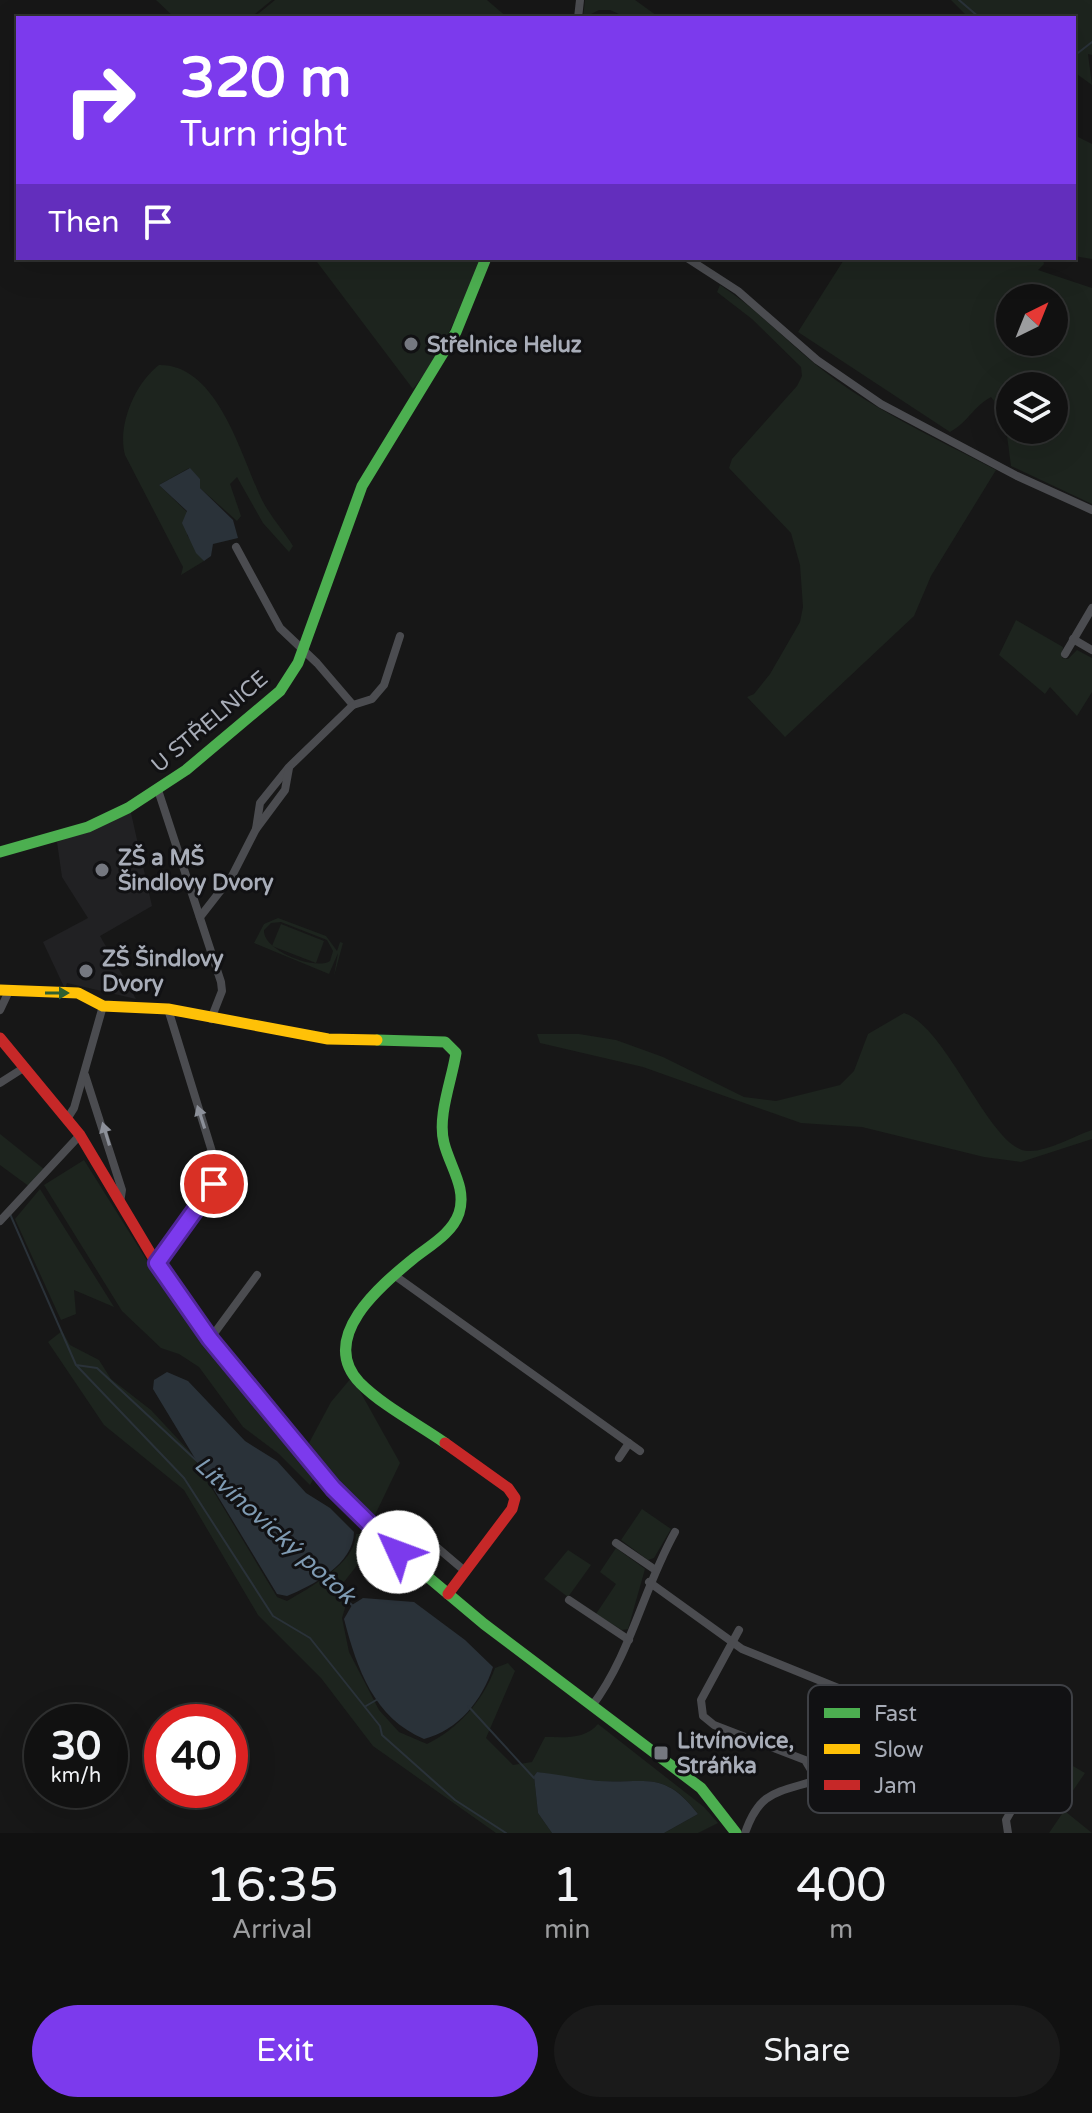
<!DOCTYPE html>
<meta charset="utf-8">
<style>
body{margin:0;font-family:"Varela Round",sans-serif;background:#1a1a1a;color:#f1f3f6;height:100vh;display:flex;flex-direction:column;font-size:30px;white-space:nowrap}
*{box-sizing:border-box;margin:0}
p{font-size:26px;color:#9c9d9f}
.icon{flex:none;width:44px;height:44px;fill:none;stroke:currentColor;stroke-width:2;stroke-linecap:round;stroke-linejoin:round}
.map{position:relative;height:1833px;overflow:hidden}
.side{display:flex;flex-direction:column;background:#111;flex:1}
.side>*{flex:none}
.hud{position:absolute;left:16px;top:16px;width:1060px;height:244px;border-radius:0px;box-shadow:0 8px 32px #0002,0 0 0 2px #303131;background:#7c3aed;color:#fff;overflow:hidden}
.needle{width:52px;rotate:43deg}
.controls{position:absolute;left:996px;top:284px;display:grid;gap:16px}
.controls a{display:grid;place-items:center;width:72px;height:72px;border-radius:50%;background:#111;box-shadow:0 8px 32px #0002,0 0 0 2px #303131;font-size:40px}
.speed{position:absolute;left:24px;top:1704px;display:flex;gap:16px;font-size:40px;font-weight:700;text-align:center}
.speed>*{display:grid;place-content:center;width:104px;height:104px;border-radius:50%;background:#111;box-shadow:0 8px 32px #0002,0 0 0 2px #303131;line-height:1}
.speed small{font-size:20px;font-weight:400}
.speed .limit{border:12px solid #d22;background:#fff;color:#111}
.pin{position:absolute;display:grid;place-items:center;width:68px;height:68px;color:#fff;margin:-34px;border:4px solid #fff;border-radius:50%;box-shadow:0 2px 8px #0007}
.me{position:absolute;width:88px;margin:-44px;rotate:313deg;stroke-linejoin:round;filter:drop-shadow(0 0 6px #0008)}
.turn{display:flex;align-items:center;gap:28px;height:168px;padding:0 32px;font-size:36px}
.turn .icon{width:104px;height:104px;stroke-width:2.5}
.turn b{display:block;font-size:56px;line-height:68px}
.then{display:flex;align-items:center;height:76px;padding:0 32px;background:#0003;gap:16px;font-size:30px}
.eta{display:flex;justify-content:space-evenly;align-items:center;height:136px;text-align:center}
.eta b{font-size:48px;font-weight:600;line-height:56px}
.button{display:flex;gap:16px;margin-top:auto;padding:16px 32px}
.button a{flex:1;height:92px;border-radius:48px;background:#7c3aed;color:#fff;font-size:32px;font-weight:600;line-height:92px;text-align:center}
.button a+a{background:#1a1a1a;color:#f1f3f6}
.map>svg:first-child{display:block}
.built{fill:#212123}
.green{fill:#1d241e;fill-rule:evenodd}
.water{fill:#2a3239}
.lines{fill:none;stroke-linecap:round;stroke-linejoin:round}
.stream{stroke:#2a3239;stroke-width:2}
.street{stroke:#4b4c50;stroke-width:8}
.fast{stroke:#4caf50;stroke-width:11}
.slow{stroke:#ffc107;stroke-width:11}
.jam{stroke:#c62828;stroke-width:11}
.oneway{fill:#2e6032}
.oneway2{fill:#8c9099}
.route-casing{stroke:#51269a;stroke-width:20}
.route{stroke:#7c3aed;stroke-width:14}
.poi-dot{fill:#757880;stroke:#111113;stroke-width:3}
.labels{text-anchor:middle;stroke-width:6;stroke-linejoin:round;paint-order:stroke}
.poi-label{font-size:22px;font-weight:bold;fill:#a8adb8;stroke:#111113;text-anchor:start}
.street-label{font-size:22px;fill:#a8adb8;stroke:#111113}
.water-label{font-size:24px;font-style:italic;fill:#7f9bb3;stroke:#111113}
.key{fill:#111113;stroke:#3e4045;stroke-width:2}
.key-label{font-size:22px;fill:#a8adb8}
</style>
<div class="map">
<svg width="1092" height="1833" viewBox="0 0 1092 1833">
<rect width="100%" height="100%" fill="#171717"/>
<path class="built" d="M131,813L152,906L100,936L136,999L67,983L65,989L43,942L88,918L62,877L57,842Z"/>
<g class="green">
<path d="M156,0H272L250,18H175Z"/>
<path d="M275,0H487L508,18H253Z"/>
<path d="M585,0H635L660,18H628L610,10H599L583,18Z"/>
<path d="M951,0H1092V55L1088,54L1092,85L1074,72V18H969Z"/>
<path d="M1074,135L1092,144V259L1074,256Z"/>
<path d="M314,258H481C462,304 445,350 413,389Z"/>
<path d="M845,258H1043L1044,264L1038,270L1092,288V504L1011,466L1004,413L991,397C973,407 968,422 950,432L798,332ZM1010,298H1054V342H1010ZM1010,386H1054V430H1010Z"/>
<path d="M720,285C756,308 783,338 815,364C869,408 935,438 996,470L931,576L914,616L785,737L747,697L754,694L770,674L800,622L803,607L800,565L791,533L729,468L732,459L797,386L802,376L801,367L752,319L717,292Z"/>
<path d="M159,365C218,364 241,456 262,500C270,516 284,531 293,546L289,552L263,523L237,477L230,484L241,516L237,521L200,488V479L189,468L159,485L187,512V535L204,561L181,575L183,567L125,455C117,426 135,383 159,365Z"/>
<path d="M1016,620L1063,647L1062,658L1068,659L1077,650L1092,658V692L1077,716L1050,687L1045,694L999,655Z"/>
<path d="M278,918L326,936L337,951L340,942L343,943L334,976L338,953L329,974L254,943L264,924ZM281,922L327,940L333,951L330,961C315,971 262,950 264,930L271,923Z"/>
<path d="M281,924L324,941L316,963L272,946Z"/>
<path d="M904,1013C947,1026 991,1151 1028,1151C1047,1152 1074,1136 1092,1130V1139L1021,1162L984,1157L862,1127L801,1123L643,1067L540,1043L537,1034H579L616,1040L663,1057L744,1097L776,1101L840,1085L854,1071L868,1034Z"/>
<path d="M0,1134L45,1170L30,1187L0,1165Z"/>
<path d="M84,1160L178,1310L314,1478L310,1485L279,1454L243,1427L199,1367L179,1354L161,1348L122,1311L44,1185Z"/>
<path d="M40,1189L114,1307L74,1290L76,1314L61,1320L15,1219Z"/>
<path d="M62,1331L70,1345L99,1360L111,1379L151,1410L190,1452L277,1597L287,1601C309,1588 356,1563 356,1534H364L373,1545L340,1587L349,1595L342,1618L349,1652L379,1710L399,1732L427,1744C458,1729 483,1701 495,1668L508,1663L515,1671L486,1738L513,1765L532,1762L545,1737C565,1737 584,1740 598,1724L704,1807L718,1823L698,1833H664L698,1814C665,1769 644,1784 599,1781C578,1779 558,1776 537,1772L534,1776L538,1813L552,1833H496L373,1746L321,1678L258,1615L184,1490L104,1425L48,1342Z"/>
<path d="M352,1377L400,1463L374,1517L336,1479L309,1443L331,1402Z"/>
<path d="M642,1509L671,1529L654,1558L648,1560L621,1540Z"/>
<path d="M616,1548L645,1569L628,1629L622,1630L596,1614L616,1584L600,1572Z"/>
<path d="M568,1550L591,1565L568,1597L544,1579Z"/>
<path d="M1052,1754L1085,1773L1061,1808L1092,1833H1049L1064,1811L1030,1788L1045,1759Z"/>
</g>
<g class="water">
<path d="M190,468L200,479V488L233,520L238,538L213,544L211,556L204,561L196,553L182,523L187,511L159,485Z"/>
<path d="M167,1372L188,1381L245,1441L277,1461L306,1493L330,1508L354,1532C354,1564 312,1586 287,1596L277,1594L153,1389L154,1380Z"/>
<path d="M363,1598L414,1602L465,1640L493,1667C482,1701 458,1730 424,1739C374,1718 357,1669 344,1619L352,1605Z"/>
<path d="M537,1772C558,1774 578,1779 599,1781C645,1784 664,1769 698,1814L664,1833H552L538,1813L534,1776Z"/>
</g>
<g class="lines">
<g class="stream">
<path d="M959,0L980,18"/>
<path d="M1074,56L1092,42"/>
<path d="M10,1214L76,1365L97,1368L199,1463"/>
<path d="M77,1366L184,1478L273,1616L310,1638L380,1726L382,1735L455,1800L506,1833"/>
<path d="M321,1576L352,1605"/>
<path d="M366,1706L378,1699"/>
<path d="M468,1706L534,1778"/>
</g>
<g class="street">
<path d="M578,18L580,0"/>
<path d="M687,258L738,291L817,360L881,404L1017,476L1092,510"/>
<path d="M236,547L280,628L317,663L353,705"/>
<path d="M1073,639L1092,650"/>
<path d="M1065,654L1092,608"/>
<path d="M158,790L221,982L222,991L211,1019"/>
<path d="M256,829L260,803L289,767L353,705L372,699L384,685L400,636"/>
<path d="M200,917L232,876L256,829L285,790L289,768"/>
<path d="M0,1010L9,991"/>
<path d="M85,1075L122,1190L120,1203"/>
<path d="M0,1083L25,1067"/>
<path d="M67,1119L74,1108L103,1006"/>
<path d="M0,1221L80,1135"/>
<path d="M157,1263L210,1192L216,1176L214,1158L168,1009"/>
<path d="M394,1275L640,1451"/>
<path d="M210,1339L257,1275"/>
<path d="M619,1458L629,1443"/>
<path d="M400,1516L466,1572"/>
<path d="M616,1543L654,1569"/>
<path d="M649,1582L742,1649L858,1696"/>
<path d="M569,1600L629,1640"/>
<path d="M739,1630L701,1700L703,1716L714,1725L805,1760L817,1780C777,1793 760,1790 745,1833"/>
<path d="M592,1706C631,1654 643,1589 675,1532"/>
<path d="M808,1761L827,1739L844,1690"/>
<path d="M998,1784L1018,1798"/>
<path d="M1008,1833L1006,1820L1035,1769"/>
</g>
<g class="fast">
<path d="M0,852L88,827L128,808L186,770L280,691L298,663L362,486L456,332L486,258"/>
<path d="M377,1040L445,1042L456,1053C452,1080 437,1116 444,1143C450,1167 467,1188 459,1213C452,1234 429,1246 413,1259C381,1285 317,1338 360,1383C383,1406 418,1424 445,1443"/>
<path d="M164,1276L203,1330L333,1488L384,1540L484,1624L701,1788L736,1833"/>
</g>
<path class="slow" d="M0,990L78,993L103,1006L168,1009L328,1039L377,1040"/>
<g class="jam">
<path d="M0,1038L80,1135L164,1276"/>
<path d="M445,1443L508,1488L515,1498L512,1509L448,1594"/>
</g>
</g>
<defs><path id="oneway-solid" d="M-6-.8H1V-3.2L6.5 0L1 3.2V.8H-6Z" transform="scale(2)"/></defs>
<use class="oneway" href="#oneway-solid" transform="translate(57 993)"/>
<g class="oneway2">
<use href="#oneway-solid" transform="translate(201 1117) rotate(-108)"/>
<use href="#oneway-solid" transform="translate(106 1134) rotate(-107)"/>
</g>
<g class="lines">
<defs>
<path id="route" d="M214,1184L157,1263L210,1339L333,1488L398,1552"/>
</defs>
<use href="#route" class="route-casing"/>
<use href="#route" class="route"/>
</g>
<g class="poi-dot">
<circle cx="411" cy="344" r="8"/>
<circle cx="102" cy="870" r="8"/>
<circle cx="86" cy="971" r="8"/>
<rect x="653" y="1745" width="16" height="16" rx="4"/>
</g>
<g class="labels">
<g class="poi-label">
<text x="427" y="352">Střelnice Heluz</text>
<text x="118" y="865">ZŠ a MŠ<tspan x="118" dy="25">Šindlovy Dvory</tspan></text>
<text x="102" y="966">ZŠ Šindlovy<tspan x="102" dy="25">Dvory</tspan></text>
<text x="677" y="1748">Litvínovice,<tspan x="677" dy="25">Stráňka</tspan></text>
</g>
<g class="street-label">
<text transform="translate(209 721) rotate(-40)" y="8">U STŘELNICE</text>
</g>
<g class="water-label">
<text transform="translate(275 1530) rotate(42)" y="8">Litvínovický potok</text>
</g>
</g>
<rect x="808" y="1685" width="264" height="128" rx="12" class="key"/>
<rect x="824" y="1708" width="36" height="10" fill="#4caf50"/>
<rect x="824" y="1744" width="36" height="10" fill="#ffc107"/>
<rect x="824" y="1780" width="36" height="10" fill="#c62828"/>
<g class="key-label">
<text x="874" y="1721">Fast</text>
<text x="874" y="1757">Slow</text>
<text x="874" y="1793">Jam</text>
</g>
</svg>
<div class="controls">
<a><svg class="needle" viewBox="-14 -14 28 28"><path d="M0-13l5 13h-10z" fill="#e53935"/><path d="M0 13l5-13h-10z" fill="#9c9d9f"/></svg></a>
<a><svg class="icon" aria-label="layers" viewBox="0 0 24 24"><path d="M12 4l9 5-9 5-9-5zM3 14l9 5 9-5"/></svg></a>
</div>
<div class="speed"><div>30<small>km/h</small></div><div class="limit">40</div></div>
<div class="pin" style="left:214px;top:1184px;background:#d93025"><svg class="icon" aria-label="arrive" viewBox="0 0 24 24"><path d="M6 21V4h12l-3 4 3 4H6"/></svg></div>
<svg class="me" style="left:398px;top:1552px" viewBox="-20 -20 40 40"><circle r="19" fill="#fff"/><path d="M0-13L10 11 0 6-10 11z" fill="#7c3aed"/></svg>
<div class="hud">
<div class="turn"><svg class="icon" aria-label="right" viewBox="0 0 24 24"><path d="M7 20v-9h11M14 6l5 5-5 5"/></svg><div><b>320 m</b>Turn right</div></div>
<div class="then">Then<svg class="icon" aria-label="arrive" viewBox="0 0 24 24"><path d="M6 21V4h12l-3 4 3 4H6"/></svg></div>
</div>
</div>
<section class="side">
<div class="eta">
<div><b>16:35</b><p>Arrival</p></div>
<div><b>1</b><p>min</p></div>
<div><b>400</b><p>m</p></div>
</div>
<div class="button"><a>Exit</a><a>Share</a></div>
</section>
